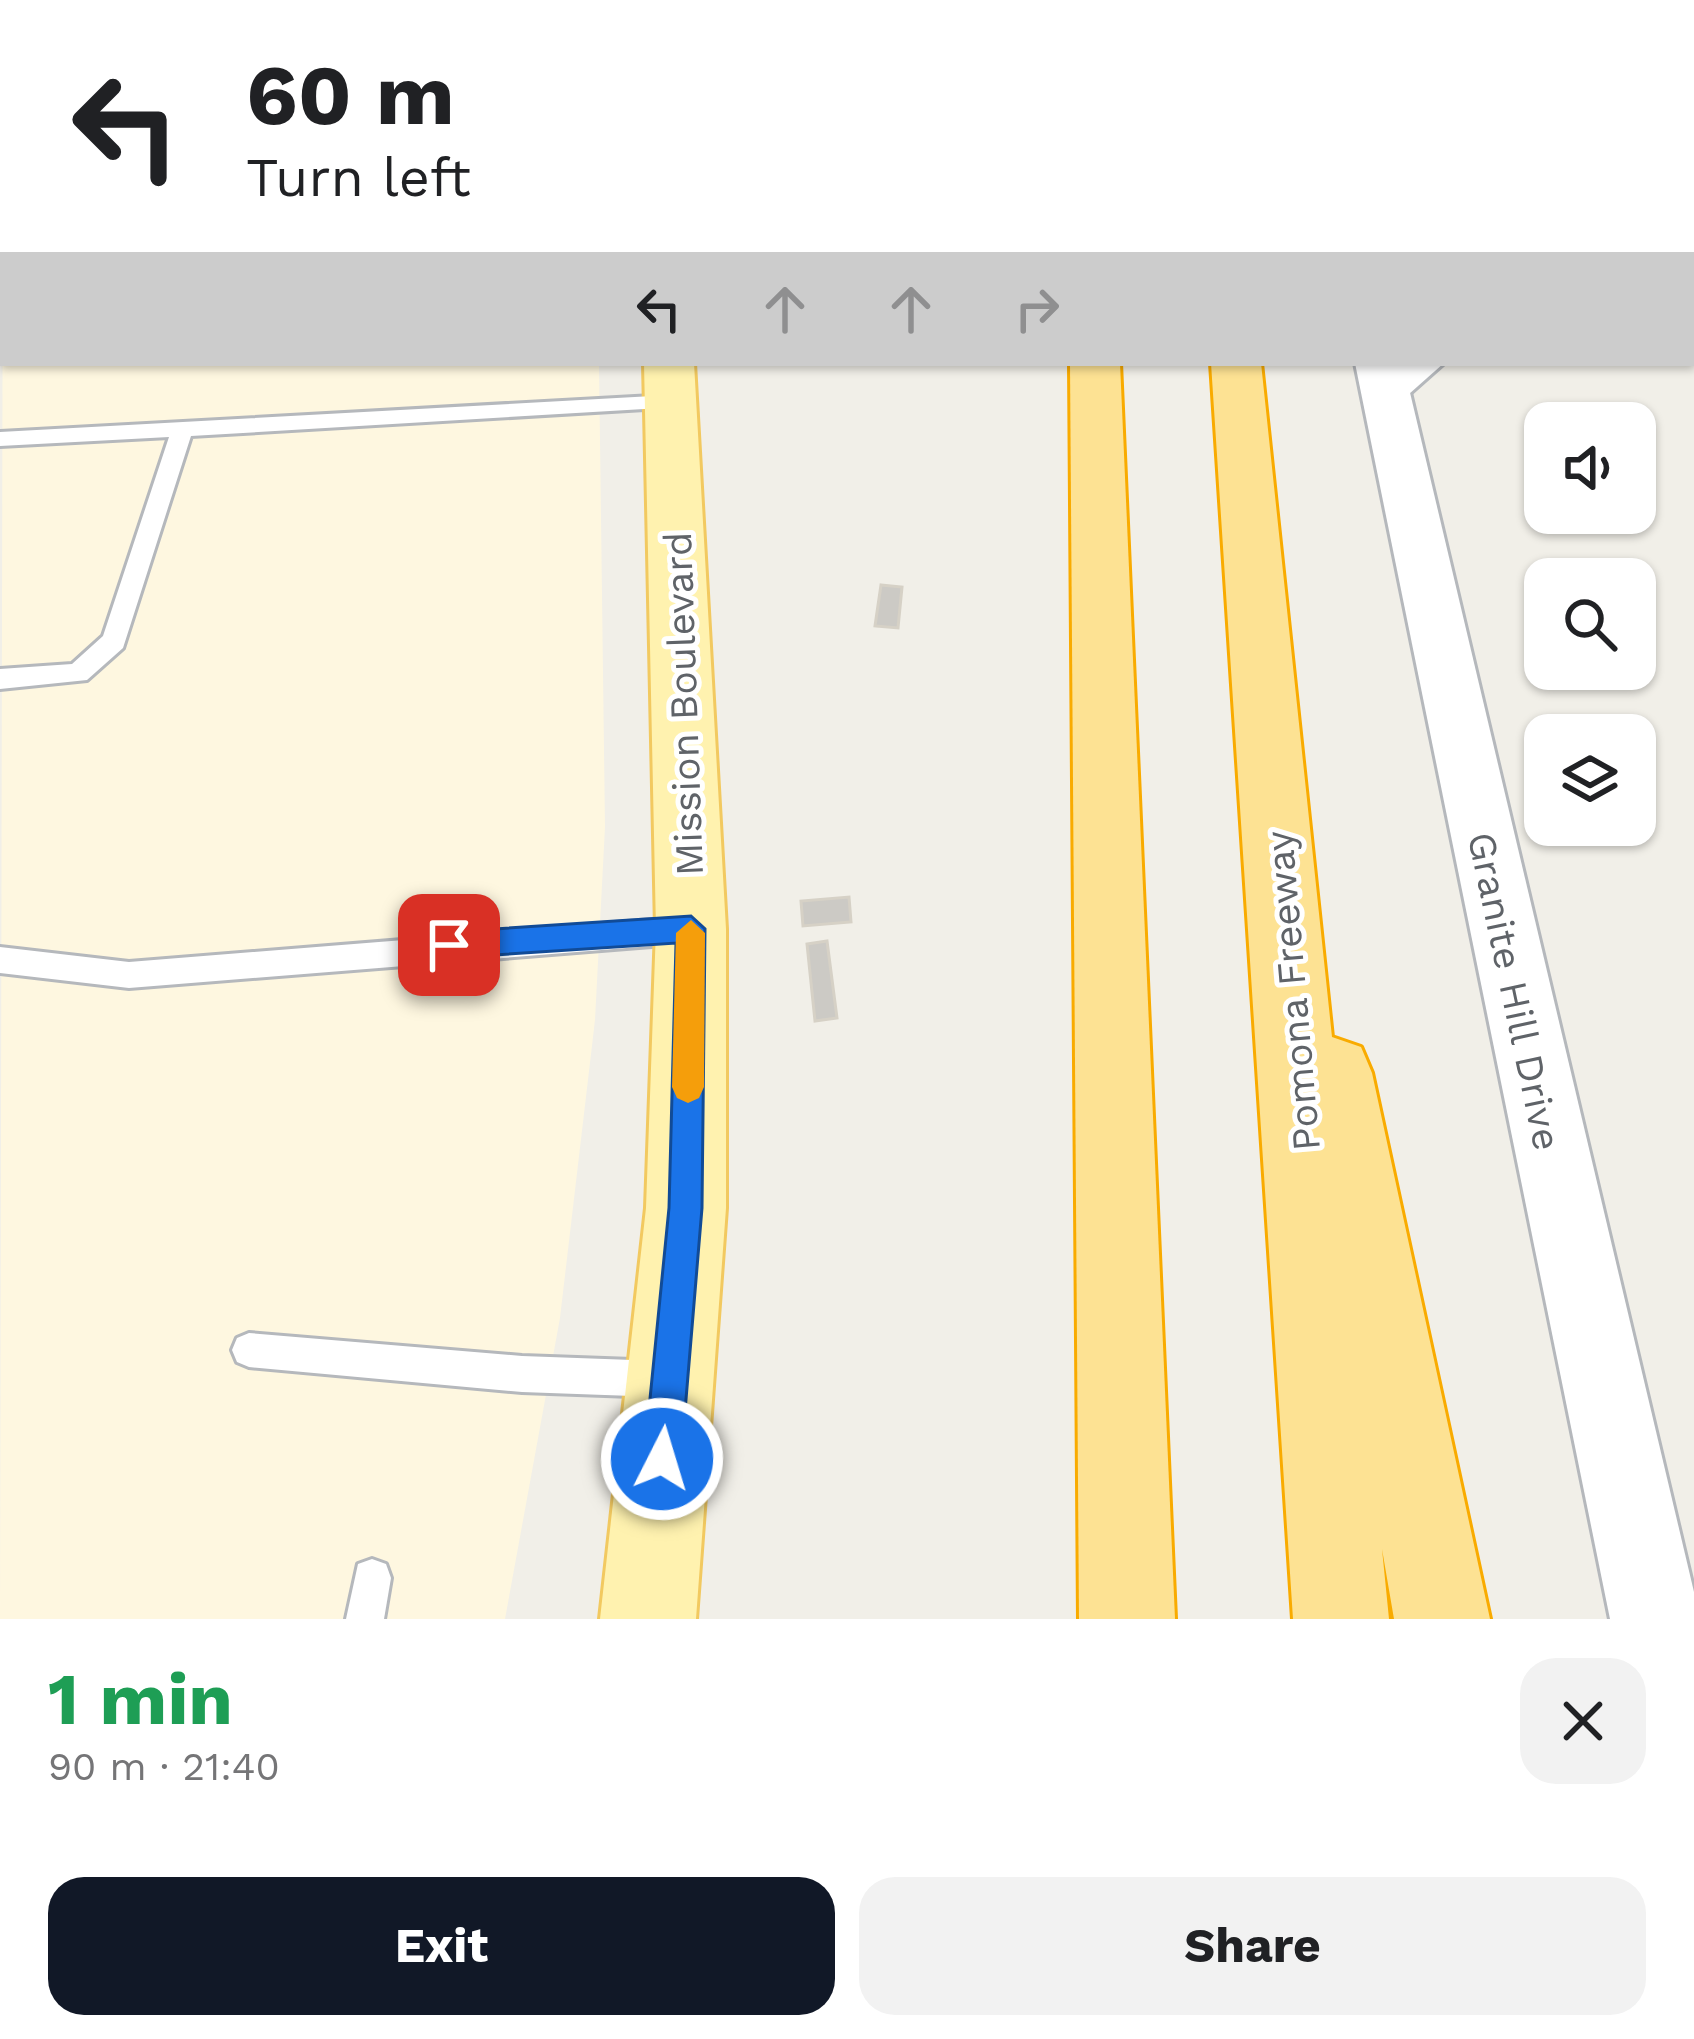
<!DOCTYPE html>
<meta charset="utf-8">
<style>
body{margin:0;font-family:"Work Sans",sans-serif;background:#f2f2f2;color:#202124;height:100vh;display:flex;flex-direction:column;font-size:45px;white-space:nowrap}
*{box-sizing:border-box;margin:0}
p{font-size:39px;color:#757577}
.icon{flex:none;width:66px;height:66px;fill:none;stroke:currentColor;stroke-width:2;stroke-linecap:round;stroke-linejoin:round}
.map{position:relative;height:1619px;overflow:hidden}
.side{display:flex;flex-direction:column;background:#fff;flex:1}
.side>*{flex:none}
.hud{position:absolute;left:0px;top:0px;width:1695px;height:366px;box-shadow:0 3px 9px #0004;background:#fff;color:#202124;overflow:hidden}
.fabs{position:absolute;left:1524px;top:402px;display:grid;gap:24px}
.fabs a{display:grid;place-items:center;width:132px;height:132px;border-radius:24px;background:#fff;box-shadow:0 3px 9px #0004;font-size:60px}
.pin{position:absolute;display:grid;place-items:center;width:102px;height:102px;color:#fff;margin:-51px;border-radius:24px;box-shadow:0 6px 18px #0006}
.me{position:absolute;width:132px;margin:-66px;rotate:5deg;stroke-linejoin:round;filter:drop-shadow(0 0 9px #0008)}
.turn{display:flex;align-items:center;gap:42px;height:252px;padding:0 48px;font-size:54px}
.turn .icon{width:156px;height:156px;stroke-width:2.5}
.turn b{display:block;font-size:84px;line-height:102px}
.lanes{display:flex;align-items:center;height:114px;padding:0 48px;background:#0003;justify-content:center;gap:60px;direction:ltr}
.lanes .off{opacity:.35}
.round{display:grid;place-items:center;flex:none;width:126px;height:126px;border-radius:36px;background:#f2f2f2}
.summary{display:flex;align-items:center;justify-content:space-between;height:204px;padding:0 48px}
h1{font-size:72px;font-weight:700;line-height:90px;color:#1e9e55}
.button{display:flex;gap:24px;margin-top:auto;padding:24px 48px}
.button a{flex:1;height:138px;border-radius:36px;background:#111827;color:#fff;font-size:48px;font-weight:700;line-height:138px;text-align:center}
.button a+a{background:#f2f2f2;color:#202124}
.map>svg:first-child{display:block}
.commercial{fill:#fef7e0}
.building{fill:#cccac5;stroke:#d6d1c6;stroke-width:3}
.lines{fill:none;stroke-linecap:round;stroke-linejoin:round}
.service-casing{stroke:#b5b8bc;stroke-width:6}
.minor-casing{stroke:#b5b8bc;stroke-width:6}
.tertiary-casing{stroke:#b5b8bc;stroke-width:6}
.primary-casing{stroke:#f2c960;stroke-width:6}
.motorway-casing{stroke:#f9ab00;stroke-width:6}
.service{fill:#fff;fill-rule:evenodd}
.minor{fill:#fff;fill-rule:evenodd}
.tertiary{fill:#fff;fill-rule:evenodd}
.primary{fill:#fff2af;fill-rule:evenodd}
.motorway{fill:#fde293;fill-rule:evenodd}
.route{fill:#1a73e8;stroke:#114b97;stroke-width:3}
.slow{fill:#f59e0b}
.labels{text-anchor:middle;stroke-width:10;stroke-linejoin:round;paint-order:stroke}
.street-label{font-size:39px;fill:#5f6368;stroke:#fff}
</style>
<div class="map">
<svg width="1694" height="1619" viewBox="0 0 1694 1619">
<rect width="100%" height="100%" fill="#f1efe8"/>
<path class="commercial" d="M3,119V363H599L605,827L595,1020L560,1318L505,1619H0Z"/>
<g class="building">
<path d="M881,585L902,587L898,628L875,626Z"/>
<path d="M849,897L851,922L803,926L801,901Z"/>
<path d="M827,941L837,1018L815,1021L807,944Z"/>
</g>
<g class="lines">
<defs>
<g id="service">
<path d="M116,0H132L114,3Z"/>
<path d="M245,0H261L244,3Z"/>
<path d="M335,0H351L334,3Z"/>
<rect x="503" y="0" width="16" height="3"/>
<rect x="566" y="0" width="16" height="3"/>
<path d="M671,395L678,397V407L191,436L123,648L87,680L0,689V669L72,664L103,636L169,437L0,446V432Z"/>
<path d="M689,917L699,921L703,930L699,939L689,943L129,988L0,973V947L129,962Z"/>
<path d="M249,1333L522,1356L660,1361L673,1366L678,1379L673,1392L660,1397L522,1392L249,1367L237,1362L232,1350L237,1338Z"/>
<path d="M372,1559L386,1564L391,1578L384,1619H346L358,1564Z"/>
</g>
<g id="minor">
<path d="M1442,0H1470L1471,3H1443Z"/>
<rect x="0" y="52" width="3" height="18"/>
<path d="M1694,160V180L1692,181V161Z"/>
<path d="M1400,363H1444L1400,402H1372L1366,393Z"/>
</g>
<g id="tertiary">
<path d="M1276,0H1312L1313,3H1277Z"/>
<path d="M1355,363H1403L1694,1592V1619H1610Z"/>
</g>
<g id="primary">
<rect x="636" y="0" width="36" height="3"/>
<path d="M644,363H694L726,929V1208L696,1619H600L646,1208L656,929Z"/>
</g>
<g id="motorway">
<rect x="1066" y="0" width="36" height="3"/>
<rect x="1183" y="0" width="36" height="3"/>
<path d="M1070,363H1120L1175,1619H1079Z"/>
<path d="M1211,363H1261L1332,1037L1361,1047L1372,1073L1490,1619H1394L1382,1549L1389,1619H1293Z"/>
</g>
</defs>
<use href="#service" class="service-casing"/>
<use href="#minor" class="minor-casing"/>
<use href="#tertiary" class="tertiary-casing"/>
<use href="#primary" class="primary-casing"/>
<use href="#motorway" class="motorway-casing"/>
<use href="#service" class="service"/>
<use href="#minor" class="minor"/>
<use href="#tertiary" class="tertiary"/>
<use href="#primary" class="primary"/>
<use href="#motorway" class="motorway"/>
</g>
<path class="route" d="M691,916L705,929L702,1208L681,1459L675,1472L662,1477L649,1472L644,1459L669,1208L676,943L449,958L435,945L449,932Z"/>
<path class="slow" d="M691,920L705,933L704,1087L699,1098L688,1103L677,1098L672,1087L676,933Z"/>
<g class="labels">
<g class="street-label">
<text transform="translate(683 704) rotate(-92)" y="14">Mission Boulevard</text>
<text transform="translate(1292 991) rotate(-95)" y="14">Pomona Freeway</text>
<text transform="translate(1515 991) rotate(78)" y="14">Granite Hill Drive</text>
</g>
</g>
</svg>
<div class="fabs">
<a><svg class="icon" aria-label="sound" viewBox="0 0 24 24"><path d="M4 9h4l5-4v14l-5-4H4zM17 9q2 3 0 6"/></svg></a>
<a><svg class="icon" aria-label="search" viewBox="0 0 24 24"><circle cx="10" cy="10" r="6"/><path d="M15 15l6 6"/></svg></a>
<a><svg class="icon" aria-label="layers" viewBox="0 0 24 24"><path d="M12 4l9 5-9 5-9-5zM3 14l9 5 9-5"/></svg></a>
</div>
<div class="pin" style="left:449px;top:945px;background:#d93025"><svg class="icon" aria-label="arrive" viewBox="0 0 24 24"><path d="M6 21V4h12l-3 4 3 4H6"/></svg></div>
<svg class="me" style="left:662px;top:1459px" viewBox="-20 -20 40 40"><circle r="17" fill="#1a73e8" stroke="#fff" stroke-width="3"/><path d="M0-11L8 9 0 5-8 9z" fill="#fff"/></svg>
<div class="hud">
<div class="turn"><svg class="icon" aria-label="left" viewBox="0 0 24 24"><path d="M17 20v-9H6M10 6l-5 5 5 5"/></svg><div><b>60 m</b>Turn left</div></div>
<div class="lanes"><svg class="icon" aria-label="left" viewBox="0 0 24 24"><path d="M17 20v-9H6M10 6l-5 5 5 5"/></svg><svg class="icon off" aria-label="ahead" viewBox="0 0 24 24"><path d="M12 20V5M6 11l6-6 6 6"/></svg><svg class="icon off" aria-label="ahead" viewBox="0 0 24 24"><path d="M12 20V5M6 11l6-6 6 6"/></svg><svg class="icon off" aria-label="right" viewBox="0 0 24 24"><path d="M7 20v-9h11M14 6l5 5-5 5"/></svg></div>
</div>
</div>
<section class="side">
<div class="summary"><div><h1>1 min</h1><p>90 m · 21:40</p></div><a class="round"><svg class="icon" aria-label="close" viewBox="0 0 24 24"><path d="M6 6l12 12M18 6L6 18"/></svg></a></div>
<div class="button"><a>Exit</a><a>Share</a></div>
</section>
